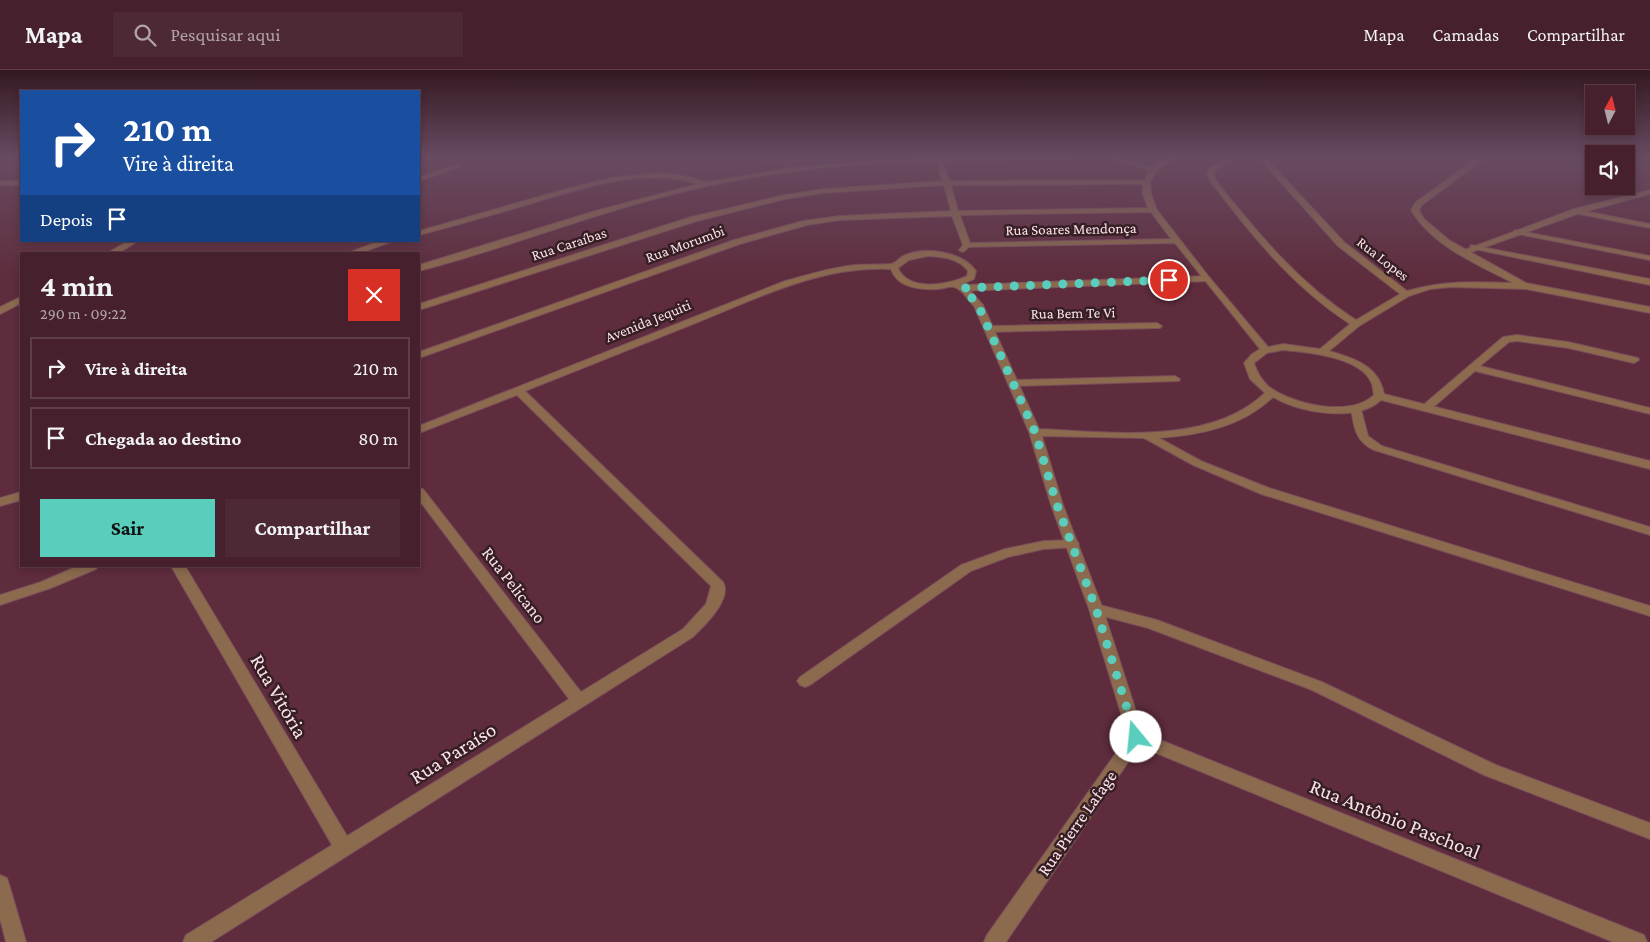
<!DOCTYPE html>
<html lang="pt">
<meta charset="utf-8">
<style>
body{margin:0;font-family:"Crimson Pro",serif;background:#4d2935;color:#f1f3f6;height:100vh;display:flex;flex-direction:column;font-size:19px;white-space:nowrap}
*{box-sizing:border-box;margin:0}
p{font-size:16px;color:#b0a3aa}
.icon{flex:none;width:28px;height:28px;fill:none;stroke:currentColor;stroke-width:2;stroke-linecap:round;stroke-linejoin:round}
.map{position:relative;flex:1;overflow:hidden}
.panel{position:absolute;left:20px;top:182px;width:400px;height:315px;display:flex;flex-direction:column;background:#46212d;border-radius:0px;box-shadow:0 2px 8px #0003,0 0 0 1px #5e3e49}
.panel>*{flex:none}
.banner{position:absolute;left:20px;top:20px;width:400px;height:152px;border-radius:0px;box-shadow:0 2px 8px #0003,0 0 0 1px #5e3e49;background:#1a4fa0;color:#fff;overflow:hidden}
.needle{width:32px;rotate:7deg}
.tools{position:absolute;left:1585px;top:15px;display:grid;gap:10px}
.tools a{display:grid;place-items:center;width:50px;height:50px;border-radius:0px;background:#46212d;box-shadow:0 2px 8px #0003,0 0 0 1px #5e3e49;font-size:25px}
.pin{position:absolute;display:grid;place-items:center;width:42px;height:42px;color:#fff;margin:-21px;border:2px solid #fff;border-radius:50%;box-shadow:0 1px 5px #0007}
.me{position:absolute;width:55px;margin:-28px;rotate:343deg;stroke-linejoin:round;filter:drop-shadow(0 0 4px #0008)}
.turn{display:flex;align-items:center;gap:18px;height:105px;padding:0 20px;font-size:22px}
.turn .icon{width:65px;height:65px;stroke-width:2.5}
.turn b{display:block;font-size:35px;line-height:42px}
.then{display:flex;align-items:center;height:48px;padding:0 20px;background:#0003;gap:10px;font-size:19px}
.round{display:grid;place-items:center;flex:none;width:52px;height:52px;border-radius:0px;background:#4d2935}
.overview{display:flex;align-items:center;justify-content:space-between;height:85px;padding:0 20px}
h1{font-size:30px;font-weight:700;line-height:38px}
.button{display:flex;gap:10px;margin-top:auto;padding:10px 20px}
.button a{flex:1;height:58px;border-radius:0px;background:#5acebc;color:#111;font-size:20px;font-weight:700;line-height:58px;text-align:center}
.button a+a{background:#4d2935;color:#f1f3f6}
ul{padding:0;list-style:none}
li{display:flex;align-items:center;gap:15px;height:62px;margin:0 10px 8px;padding:0 10px;border:2px solid #5e3e49;border-radius:0px}
li div{flex:1}
li b{display:block;font-size:19px}
li em{font-style:normal}
header{display:flex;align-items:center;gap:30px;box-sizing:border-box;height:70px;padding:0 25px;background:#46212d;border-bottom:1px solid #5e3e49}
header strong{font-size:24px}
nav{display:flex;gap:28px;margin-inline-start:auto;font-size:18px}
.search{width:350px;height:45px;background:#4d2935;display:flex;align-items:center;gap:12px;box-sizing:border-box;padding:0 18px;border-radius:0px;color:#b0a3aa;font-size:19px}
.map>svg:first-child{display:block}
.green{fill:#7d4153}
.lines{fill:none;stroke-linecap:round;stroke-linejoin:round}
.service-casing{stroke:#7a4d5b;stroke-width:2}
.minor-casing{stroke:#7a4d5b;stroke-width:2}
.service{fill:#8b6a4e;fill-rule:evenodd}
.minor{fill:#8b6a4e;fill-rule:evenodd}
.route{stroke:#5acebc;stroke-width:9;stroke-dasharray:0 16.2}
.labels{text-anchor:middle;stroke-width:5;stroke-linejoin:round;paint-order:stroke}
.far-street-label{font-size:15px;fill:#fce2e8;stroke:#351e24}
.street-label{font-size:18px;fill:#fce2e8;stroke:#351e24}
.near-street-label{font-size:21px;fill:#fce2e8;stroke:#351e24}
</style>
<header>
<strong>Mapa</strong>
<div class="search"><svg class="icon" aria-label="search" viewBox="0 0 24 24"><circle cx="10" cy="10" r="6"/><path d="M15 15l6 6"/></svg>Pesquisar aqui</div>
<nav><a>Mapa</a><a>Camadas</a><a>Compartilhar</a></nav>
</header>
<div class="map">
<svg width="1650" height="872" viewBox="0 0 1650 872">
<rect width="100%" height="100%" fill="#5e2c3c"/>
<path class="green" d="M767,87H893L762,94Z"/>
<g class="lines">
<defs>
<g id="service">
<path d="M458,94L461,96L460,97L419,111V107Z"/>
<rect x="0" y="111" width="21" height="4"/>
<path d="M1650,120V124L1580,143L1466,184L1459,182L1574,139Z"/>
<path d="M128,171H138L117,184H106Z"/>
<path d="M1206,206L1210,209L1209,211L963,221L959,218L963,215Z"/>
<path d="M21,227V233L0,244V237Z"/>
<path d="M1157,253L1162,256L1160,258L989,262L984,259L989,256Z"/>
<path d="M1517,265L1568,272L1638,288L1639,290L1634,293L1568,278L1517,271L1509,272L1480,296L1650,338V344L1475,301L1430,340H1422L1421,338L1422,336L1503,267Z"/>
<path d="M1175,306L1180,309L1179,311L1013,316L1008,313L1013,310Z"/>
<path d="M1356,336L1361,339L1368,366L1382,376L1650,457V465L1374,380C1356,372 1354,358 1351,339Z"/>
<path d="M1072,470L1077,471L1079,474L1077,477L1044,479L1008,487L971,501L810,615L805,617L800,615L797,611L800,607L961,495L1005,479L1044,471Z"/>
<path d="M1096,534L1157,550L1322,612L1496,695L1650,753V769L1484,705L1312,620L1148,558L1091,543L1089,539L1091,535Z"/>
</g>
<g id="minor">
<path d="M933,87H1075L1072,89L943,91L949,111L1144,110L1150,100L1105,87H1116L1153,97L1169,87H1177L1157,100L1150,112L1151,124L1157,140L1209,207L1268,277L1283,274L1320,279L1350,254C1293,217 1252,166 1211,112L1207,104L1209,99L1231,87H1239L1214,101L1216,111C1258,163 1299,214 1356,250L1400,224L1338,176L1258,87H1265L1344,172L1407,221C1444,210 1475,212 1513,213C1477,194 1432,176 1411,140L1416,132L1478,87H1486L1422,135L1419,140L1424,149L1449,170L1526,213L1650,237V243L1526,219L1451,217L1430,219L1409,226L1359,256L1329,281C1354,288 1379,296 1384,324L1650,391V399L1381,330C1357,353 1299,343 1273,327C1242,357 1200,365 1159,368L1201,391L1269,418L1650,536V546L1261,424L1193,395L1144,368L1042,366L1063,435L1103,539L1143,663L1644,865L1647,872H1613L1139,676L1006,872H984L987,865L1128,666L1089,539L1051,435L1029,362L974,236C968,230 962,219 954,217C949,216 943,219 938,219C920,220 897,218 891,199C823,195 760,227 698,252C641,275 583,298 525,321L723,512C733,529 704,556 693,567L211,872H183L186,865L332,775L171,496H185L347,766L569,629L419,430V418L423,419L581,622L683,559L706,534L711,516L517,325L419,363V356L785,211C808,205 832,197 856,195C867,194 879,195 890,194C895,194 898,189 903,186C924,176 962,181 976,201L974,209L962,214L966,216L983,235L1039,359C1110,362 1209,376 1265,323L1250,309L1244,293L1252,284L1260,279L1175,173L969,177L963,182L959,180L963,175L952,146L840,150L807,155L740,174L419,288V282L734,170L803,151L840,146L951,141L944,115L824,123L785,129L697,151L419,240V234L691,147L785,125L824,119L942,111L937,91C859,93 780,100 703,117C606,138 515,176 419,201V195L595,141L698,114C643,97 586,117 533,133C495,144 457,155 419,165V161L566,119L615,107L663,103L685,106L707,112L797,97ZM1143,114V124L1148,138L958,141L951,115ZM1151,142L1171,169L970,173L960,145ZM928,186C943,187 958,188 968,201L967,206C948,215 908,222 898,198L909,190ZM1283,280C1307,282 1362,287 1372,314C1373,317 1373,322 1374,325C1350,348 1291,334 1268,316C1261,309 1257,302 1254,293L1267,283Z"/>
<path d="M1574,139L1650,154V158L1574,143Z"/>
<path d="M1515,160L1650,186V190L1518,164L1514,162Z"/>
<path d="M380,171H393L358,184H345Z"/>
<path d="M1471,175L1650,209V215L1474,179L1470,177Z"/>
<path d="M21,422V430L0,436V428Z"/>
<path d="M78,496H98L96,499L51,518L0,535V525L41,512Z"/>
<path d="M0,805L7,808L9,814L26,872H6L0,849Z"/>
</g>
</defs>
<use href="#service" class="service-casing"/>
<use href="#minor" class="minor-casing"/>
<use href="#service" class="service"/>
<use href="#minor" class="minor"/>
</g>
<linearGradient id="sky" x2="0" y2="1"><stop stop-color="#341821"/><stop offset="0.42" stop-color="#684b61"/><stop offset="1" stop-color="#684b61" stop-opacity="0"/></linearGradient>
<rect width="1650" height="209" fill="url(#sky)"/>
<g class="lines">
<path class="route" d="M1136,667L1096,539L1057,435L1035,362L978,235L963,218L1169,210"/>
</g>
<g class="labels">
<g class="far-street-label">
<text transform="translate(1071 159) rotate(-1)" y="5">Rua Soares Mendonça</text>
<text transform="translate(569 174) rotate(-18)" y="5">Rua Caraíbas</text>
<text transform="translate(685 174) rotate(-20)" y="5">Rua Morumbi</text>
<text transform="translate(1383 189) rotate(38)" y="5">Rua Lopes</text>
<text transform="translate(1073 243) rotate(-1)" y="5">Rua Bem Te Vi</text>
<text transform="translate(648 251) rotate(-22)" y="5">Avenida Jequiti</text>
</g>
<g class="street-label">
<text transform="translate(514 515) rotate(52)" y="6">Rua Pelicano</text>
<text transform="translate(1077 753) rotate(-55)" y="6">Rua Pierre Lafage</text>
</g>
<g class="near-street-label">
<text transform="translate(279 626) rotate(60)" y="7">Rua Vitória</text>
<text transform="translate(453 683) rotate(-32)" y="7">Rua Paraíso</text>
<text transform="translate(1395 749) rotate(22)" y="7">Rua Antônio Paschoal</text>
</g>
</g>
</svg>
<div class="tools">
<a><svg class="needle" viewBox="-14 -14 28 28"><path d="M0-13l5 13h-10z" fill="#e53935"/><path d="M0 13l5-13h-10z" fill="#b0a3aa"/></svg></a>
<a><svg class="icon" aria-label="sound" viewBox="0 0 24 24"><path d="M4 9h4l5-4v14l-5-4H4zM17 9q2 3 0 6"/></svg></a>
</div>
<div class="pin" style="left:1169px;top:210px;background:#d93025"><svg class="icon" aria-label="arrive" viewBox="0 0 24 24"><path d="M6 21V4h12l-3 4 3 4H6"/></svg></div>
<svg class="me" style="left:1136px;top:667px" viewBox="-20 -20 40 40"><circle r="19" fill="#fff"/><path d="M0-13L10 11 0 6-10 11z" fill="#5acebc"/></svg>
<div class="banner">
<div class="turn"><svg class="icon" aria-label="right" viewBox="0 0 24 24"><path d="M7 20v-9h11M14 6l5 5-5 5"/></svg><div><b>210 m</b>Vire à direita</div></div>
<div class="then">Depois<svg class="icon" aria-label="arrive" viewBox="0 0 24 24"><path d="M6 21V4h12l-3 4 3 4H6"/></svg></div>
</div>
<section class="panel">
<div class="overview"><div><h1>4 min</h1><p>290 m · 09:22</p></div><a class="round" style="background:#d93025;color:#fff"><svg class="icon" aria-label="close" viewBox="0 0 24 24"><path d="M6 6l12 12M18 6L6 18"/></svg></a></div>
<ul>
<li><svg class="icon" aria-label="right" viewBox="0 0 24 24"><path d="M7 20v-9h11M14 6l5 5-5 5"/></svg><div><b>Vire à direita</b></div><em>210 m</em></li>
<li><svg class="icon" aria-label="arrive" viewBox="0 0 24 24"><path d="M6 21V4h12l-3 4 3 4H6"/></svg><div><b>Chegada ao destino</b></div><em>80 m</em></li>
</ul>
<div class="button"><a>Sair</a><a>Compartilhar</a></div>
</section>
</div>
